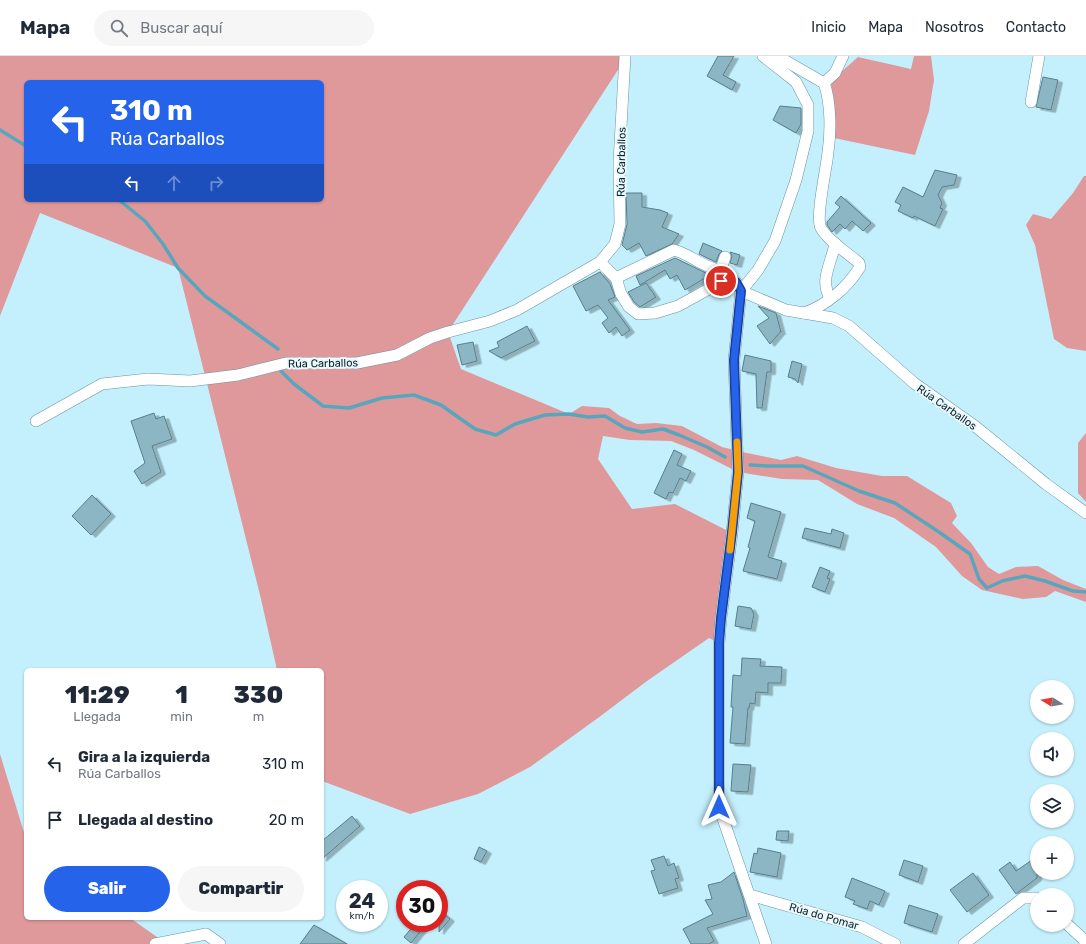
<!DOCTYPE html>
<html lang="es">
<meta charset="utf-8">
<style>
body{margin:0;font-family:Rubik,sans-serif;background:#f6f6f7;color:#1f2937;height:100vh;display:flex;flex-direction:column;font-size:15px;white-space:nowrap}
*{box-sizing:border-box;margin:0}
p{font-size:13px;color:#747a83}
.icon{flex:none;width:22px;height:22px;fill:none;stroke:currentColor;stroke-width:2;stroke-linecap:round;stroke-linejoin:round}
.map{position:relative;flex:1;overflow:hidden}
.drawer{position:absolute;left:24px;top:612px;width:300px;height:252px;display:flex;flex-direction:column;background:#fff;border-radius:6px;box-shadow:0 1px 3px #0004}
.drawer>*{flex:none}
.hud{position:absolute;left:24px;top:24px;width:300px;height:122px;border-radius:6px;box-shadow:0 1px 3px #0004;background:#2563eb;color:#fff;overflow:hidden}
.needle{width:26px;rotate:281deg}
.controls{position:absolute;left:1030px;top:624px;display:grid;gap:8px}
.controls a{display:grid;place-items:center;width:44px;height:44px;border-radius:50%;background:#fff;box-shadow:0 1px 3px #0004;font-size:20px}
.speed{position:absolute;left:336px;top:824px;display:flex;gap:8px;font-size:20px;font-weight:700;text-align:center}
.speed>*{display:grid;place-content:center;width:52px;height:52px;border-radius:50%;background:#fff;box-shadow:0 1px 3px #0004;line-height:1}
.speed small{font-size:10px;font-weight:400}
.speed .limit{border:6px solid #d22;background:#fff;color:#111}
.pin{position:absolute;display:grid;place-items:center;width:34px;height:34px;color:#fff;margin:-17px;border:2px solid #fff;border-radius:50%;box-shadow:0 1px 4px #0007}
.me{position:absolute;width:44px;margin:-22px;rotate:0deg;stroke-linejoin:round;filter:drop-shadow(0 0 3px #0008)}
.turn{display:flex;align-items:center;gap:14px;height:84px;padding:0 20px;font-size:18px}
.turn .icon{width:52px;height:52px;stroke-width:2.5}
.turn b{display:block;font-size:28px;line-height:34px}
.lanes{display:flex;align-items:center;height:38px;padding:0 20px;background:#0003;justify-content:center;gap:20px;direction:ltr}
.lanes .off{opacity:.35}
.eta{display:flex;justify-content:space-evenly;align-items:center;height:68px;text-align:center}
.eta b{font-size:24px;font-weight:800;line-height:28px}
.button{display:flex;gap:8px;margin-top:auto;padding:8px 20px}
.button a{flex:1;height:46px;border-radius:24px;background:#2563eb;color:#fff;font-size:16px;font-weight:800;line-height:46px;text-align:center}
.button a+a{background:#f6f6f7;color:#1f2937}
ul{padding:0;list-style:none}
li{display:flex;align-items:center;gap:12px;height:56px;padding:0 20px}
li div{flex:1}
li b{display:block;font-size:15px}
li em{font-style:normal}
header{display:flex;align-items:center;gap:24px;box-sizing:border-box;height:56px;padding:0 20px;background:#fff;border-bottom:1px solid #e0e1e3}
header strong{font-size:19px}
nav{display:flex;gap:22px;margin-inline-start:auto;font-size:14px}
.search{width:280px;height:36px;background:#f6f6f7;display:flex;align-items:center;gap:10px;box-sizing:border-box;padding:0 14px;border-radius:22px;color:#747a83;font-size:15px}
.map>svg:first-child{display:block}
.forest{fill:#e0999a;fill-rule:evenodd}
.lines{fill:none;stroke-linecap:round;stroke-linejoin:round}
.stream{stroke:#58a6be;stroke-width:3.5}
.building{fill:#8cb6c4;stroke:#567e8b;filter:url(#shadow)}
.street-casing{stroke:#6b94a1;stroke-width:12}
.street{stroke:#fff;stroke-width:11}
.route-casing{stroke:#184099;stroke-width:10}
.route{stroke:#2563eb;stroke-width:7}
.slow{stroke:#f59e0b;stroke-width:7}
.labels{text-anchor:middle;stroke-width:4;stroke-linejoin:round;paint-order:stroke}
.street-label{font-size:11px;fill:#102126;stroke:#e7f8fe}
</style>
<header>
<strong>Mapa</strong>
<div class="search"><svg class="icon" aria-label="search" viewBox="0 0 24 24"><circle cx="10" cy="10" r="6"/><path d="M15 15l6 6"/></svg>Buscar aquí</div>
<nav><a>Inicio</a><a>Mapa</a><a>Nosotros</a><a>Contacto</a></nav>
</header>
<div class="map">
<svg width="1086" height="888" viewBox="0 0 1086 888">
<defs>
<filter id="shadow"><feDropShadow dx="4.5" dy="2.5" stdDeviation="0" flood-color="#0004"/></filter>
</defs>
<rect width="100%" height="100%" fill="#c4f0fe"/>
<g class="forest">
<path d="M0,0H627L448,276L461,313L569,358L582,350L609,352L620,360L637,368L656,367L682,370L722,391L747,397L781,404L797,400L836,412L882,420H907L951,447L957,460L952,467L971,487L988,511L999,518L1016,511L1038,510L1063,524L1086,533V546L1055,535L1046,541L1023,543L982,534L962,520L936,491L894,462L857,448L818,424L782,423L738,416L694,394L671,385L630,384L603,380L598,403L632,453L675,448L732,477L719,587L709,582L647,625L598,662L530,711L478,738L410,758L322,725V614H277L261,543L178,212L40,157L0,260ZM26,26H322V144H26Z"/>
<path d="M914,0H931L934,24L929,55L915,99L834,82L831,25L858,1L911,13Z"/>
<path d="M1084,120H1086V295L1067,292L1054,283L1035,189L1026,169L1033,158L1051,163L1073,137Z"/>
<path d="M1086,377V446L1078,437V387Z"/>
<path d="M0,698L26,783V862H130L167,888H0Z"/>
</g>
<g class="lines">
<g class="stream">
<path d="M0,74L26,90"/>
<path d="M119,144L145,165L163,188L178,212L205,240L278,293"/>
<path d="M281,315L294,328L323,350L349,352L382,342L414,339L441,349L475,373L496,379L515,368L545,359L569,358L588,361L605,360L625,372L642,376L663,373L679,379L707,391L725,401"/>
<path d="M750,409L768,410H803L859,435L895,447L939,476L970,498L979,523L987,532L1002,525L1025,520L1045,525L1073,535L1086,536"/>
</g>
</g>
<g class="building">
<path d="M718,0H734L723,19L736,26L732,34L707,20Z"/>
<path d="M1043,21L1058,24L1051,54L1036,51Z"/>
<path d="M780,50L801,52V68L796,77L773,64Z"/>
<path d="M935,114L957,119L954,129L942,131L938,139L942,147L940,152L943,153L935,170L914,160L913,162L898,155L901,149L895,146L903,131L923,141Z"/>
<path d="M626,137H642V151L660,154L668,157L662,171L679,178L672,188L646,200L639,187L627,194L622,189L627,168Z"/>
<path d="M841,140L871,167L863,175L852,165L845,173L840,168L832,176L827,169V166L840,151L835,147Z"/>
<path d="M703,187L722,195L719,198L716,206L699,198Z"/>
<path d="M730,196L740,199L737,209L730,207L732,200Z"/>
<path d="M675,202L710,219L685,234L677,219L670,223L665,214L640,229L636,220Z"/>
<path d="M600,216L610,228L615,241L608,244L630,274L622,280L616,271L609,277L602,267L608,262L598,249L586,255L573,230Z"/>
<path d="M646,227L656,241L640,251L634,246L628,236Z"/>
<path d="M758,250L776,257L781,276V275L770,288L757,270L769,262Z"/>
<path d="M527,270L535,285L501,302L489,295L499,291L497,286Z"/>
<path d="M473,286L477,305L462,309L457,289Z"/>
<path d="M745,299L771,305V316H767L762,352H757L756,318L742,315Z"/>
<path d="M792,305L802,308L798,327L795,323L788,321Z"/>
<path d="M154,357L156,363L164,360L172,383L152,390L161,416L142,428L134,415L145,407L131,365Z"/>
<path d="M674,394L682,398L677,409L691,415L686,425L680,422L673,437L669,436L666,443L654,437Z"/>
<path d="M92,439L111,458L91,479L72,460Z"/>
<path d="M751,447L781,456L768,501L782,505L777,523L743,515L750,492L748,491L755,465L747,462Z"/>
<path d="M805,472L831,478L832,473L844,477L840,492L802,482Z"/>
<path d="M820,511L830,515L827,522L830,523L825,536L812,531Z"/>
<path d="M738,550L751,552L754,558L751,573L735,570Z"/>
<path d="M742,602L761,603L760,610L782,611L781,627H768V637L756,636L755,648L750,647L749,652H748L745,688L730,687L733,651H731L733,619L741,620Z"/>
<path d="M733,708L751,709L748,736L731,735Z"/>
<path d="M352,760L360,770L322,803V785Z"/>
<path d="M777,775H789L788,785L776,784Z"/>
<path d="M479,791L487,795L481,806L474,803Z"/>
<path d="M758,792L781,797L777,821L750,816L754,797L757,798Z"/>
<path d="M664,800L668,810L674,807L679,822L675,823L678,832L659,838L651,815L655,814L651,804Z"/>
<path d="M904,804L923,810L918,826L899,819Z"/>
<path d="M1032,804L1037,811V822L1016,838L999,814L1010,806L1016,815Z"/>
<path d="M734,816L743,843L747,860L707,872L714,885L709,888H691L683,873L713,858L705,844L712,843L708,829L721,826Z"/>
<path d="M973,817L989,839L967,856L950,834Z"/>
<path d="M852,822L885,835L879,849L870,845L867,853L853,848L855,845L845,841Z"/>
<path d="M909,849L938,858L932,876L904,867Z"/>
<path d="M439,854L450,863L439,876Z"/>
<path d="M416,867H427L411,887L404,881Z"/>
<path d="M314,869L347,888H300Z"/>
</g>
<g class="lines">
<defs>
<g id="street">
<path d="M763,0L796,26L808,49V75L796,124L775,185L758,214L741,235L734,304L738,416L732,477L721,562L719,587V751L766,888"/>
<path d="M777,0L824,27L835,17L843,0"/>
<path d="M1031,46L1039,0"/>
<path d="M600,206L616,222L621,238L629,251L638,258L655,257L678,250L707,234L714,228L721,225L736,226L741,235L786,254L833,262L849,270L914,327L976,371L1046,428L1086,457"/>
<path d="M616,222L674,194C690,198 702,211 719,214L722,210L725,201"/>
<path d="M830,242C819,223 832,207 835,187"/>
<path d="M804,257C827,249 847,232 860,211L859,207C848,197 828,185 821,172C815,162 827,110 828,96C831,76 831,46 824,27"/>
<path d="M36,365L102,328L148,323L190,325L238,319L286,307H357L397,299L430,282L448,276L490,265L517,254L600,206L615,188L620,168L619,106L625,0"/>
<path d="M750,839L862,871L895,888"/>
<path d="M1067,868L1082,882L1086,887"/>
<path d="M155,888L206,878L220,888"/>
<path d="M964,888L1023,842H1037"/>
</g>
</defs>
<use href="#street" class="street-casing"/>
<use href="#street" class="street"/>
</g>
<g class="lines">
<defs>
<path id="route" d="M719,751V587L721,562L732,476L738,416L734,304L741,235L736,226L721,225"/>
</defs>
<use href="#route" class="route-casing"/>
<use href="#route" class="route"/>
<path class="slow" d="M730,494L738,416L737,386"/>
</g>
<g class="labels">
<g class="street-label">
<text transform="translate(621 106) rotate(-89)" y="4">Rúa Carballos</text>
<text transform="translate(323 307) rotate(-1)" y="4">Rúa Carballos</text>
<text transform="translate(947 351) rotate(35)" y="4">Rúa Carballos</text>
<text transform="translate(824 860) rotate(16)" y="4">Rúa do Pomar</text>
</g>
</g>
</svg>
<div class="controls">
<a><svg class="needle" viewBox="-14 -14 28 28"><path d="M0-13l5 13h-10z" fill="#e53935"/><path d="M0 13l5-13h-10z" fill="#747a83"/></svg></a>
<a><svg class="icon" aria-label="sound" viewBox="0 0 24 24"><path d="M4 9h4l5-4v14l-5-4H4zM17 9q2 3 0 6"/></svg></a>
<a><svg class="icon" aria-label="layers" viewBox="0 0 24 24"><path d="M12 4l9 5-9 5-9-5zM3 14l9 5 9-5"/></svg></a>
<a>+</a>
<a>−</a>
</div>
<div class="speed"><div>24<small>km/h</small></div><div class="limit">30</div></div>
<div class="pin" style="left:721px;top:225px;background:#d93025"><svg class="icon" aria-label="arrive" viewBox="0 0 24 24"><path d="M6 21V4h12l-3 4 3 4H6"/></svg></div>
<svg class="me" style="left:719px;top:751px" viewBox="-20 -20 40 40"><path d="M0-17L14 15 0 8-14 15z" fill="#2563eb" stroke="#fff" stroke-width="4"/></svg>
<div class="hud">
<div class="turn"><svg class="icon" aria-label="left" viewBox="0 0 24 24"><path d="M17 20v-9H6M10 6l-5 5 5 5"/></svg><div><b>310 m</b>Rúa Carballos</div></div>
<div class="lanes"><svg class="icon" aria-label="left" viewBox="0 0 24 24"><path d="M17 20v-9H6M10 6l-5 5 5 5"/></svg><svg class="icon off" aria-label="ahead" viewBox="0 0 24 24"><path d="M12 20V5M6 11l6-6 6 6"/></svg><svg class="icon off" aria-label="right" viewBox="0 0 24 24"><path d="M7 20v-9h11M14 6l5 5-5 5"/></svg></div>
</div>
<section class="drawer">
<div class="eta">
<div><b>11:29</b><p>Llegada</p></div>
<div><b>1</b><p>min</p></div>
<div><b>330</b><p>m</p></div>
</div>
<ul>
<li><svg class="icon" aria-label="left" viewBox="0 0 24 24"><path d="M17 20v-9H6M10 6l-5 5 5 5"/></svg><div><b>Gira a la izquierda</b><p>Rúa Carballos</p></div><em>310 m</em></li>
<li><svg class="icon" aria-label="arrive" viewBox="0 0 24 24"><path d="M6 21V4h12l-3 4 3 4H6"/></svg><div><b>Llegada al destino</b></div><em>20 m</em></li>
</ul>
<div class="button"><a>Salir</a><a>Compartir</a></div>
</section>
</div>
